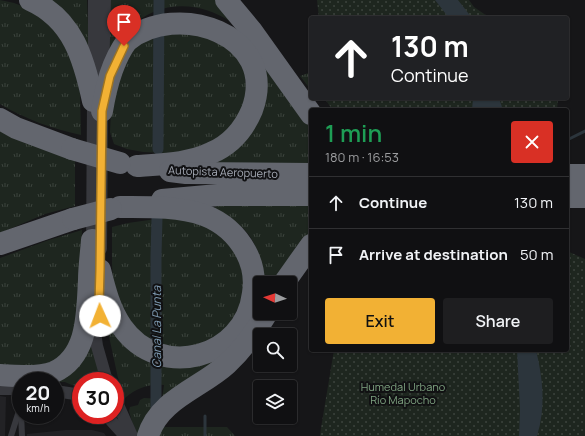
<!DOCTYPE html>
<meta charset="utf-8">
<style>
body{margin:0;font-family:Manrope,sans-serif;background:#1e1e20;color:#f1f3f6;height:100vh;display:flex;flex-direction:column;font-size:15px;white-space:nowrap}
*{box-sizing:border-box;margin:0}
p{font-size:13px;color:#9c9d9f}
.icon{flex:none;width:22px;height:22px;fill:none;stroke:currentColor;stroke-width:2;stroke-linecap:round;stroke-linejoin:round}
.map{position:relative;flex:1;overflow:hidden}
.side{position:absolute;left:309px;top:108px;width:260px;height:244px;display:flex;flex-direction:column;background:#101012;border-radius:4px;box-shadow:0 1px 3px #0004,0 0 0 1px #303032}
.side>*{flex:none}
.hud{position:absolute;left:309px;top:16px;width:260px;height:84px;border-radius:4px;box-shadow:0 1px 3px #0004,0 0 0 1px #303032;background:#202124;color:#fff;overflow:hidden}
.needle{width:26px;rotate:273deg}
.fabs{position:absolute;left:253px;top:276px;display:grid;gap:8px}
.fabs a{display:grid;place-items:center;width:44px;height:44px;border-radius:4px;background:#101012;box-shadow:0 1px 3px #0004,0 0 0 1px #303032;font-size:20px}
.speed{position:absolute;left:12px;top:372px;display:flex;gap:8px;font-size:20px;font-weight:700;text-align:center}
.speed>*{display:grid;place-content:center;width:52px;height:52px;border-radius:50%;background:#101012;box-shadow:0 1px 3px #0004,0 0 0 1px #303032;line-height:1}
.speed small{font-size:10px;font-weight:400}
.speed .limit{border:6px solid #d22;background:#fff;color:#111}
.pin{position:absolute;display:grid;place-items:center;width:34px;height:34px;color:#fff;margin:-41px -17px;border-radius:50% 50% 50% 0;rotate:-45deg;box-shadow:0 0 4px #0007}
.pin .icon{rotate:45deg}
.me{position:absolute;width:44px;margin:-22px;rotate:358deg;stroke-linejoin:round;filter:drop-shadow(0 0 3px #0008)}
.turn{display:flex;align-items:center;gap:14px;height:84px;padding:0 16px;font-size:18px}
.turn .icon{width:52px;height:52px;stroke-width:2.5}
.turn b{display:block;font-size:28px;line-height:34px}
.round{display:grid;place-items:center;flex:none;width:42px;height:42px;border-radius:4px;background:#1e1e20}
.head{display:flex;align-items:center;justify-content:space-between;height:68px;padding:0 16px}
h1{font-size:24px;font-weight:600;line-height:30px;color:#1e9e55}
.button{display:flex;gap:8px;margin-top:auto;padding:8px 16px}
.button a{flex:1;height:46px;border-radius:4px;background:#f2b134;color:#111;font-size:16px;font-weight:600;line-height:46px;text-align:center}
.button a+a{background:#1e1e20;color:#f1f3f6}
ul{padding:0;list-style:none}
li{display:flex;align-items:center;gap:12px;height:52px;padding:0 16px;border-top:1px solid #303032}
li div{flex:1}
li b{display:block;font-size:15px}
li em{font-style:normal}
.map>svg:first-child{display:block}
.built{fill:#222225}
.grass{fill:url(#grass-tufts)}
.park{fill:url(#park-dots)}
.water{fill:#2c353c}
.lines{fill:none;stroke-linecap:round;stroke-linejoin:round}
.stream{stroke:#2c353c;stroke-width:3}
.canal{stroke:#2c353c;stroke-width:11}
.service{stroke:#37383d;stroke-width:6}
.minor{stroke:#37383d;stroke-width:12}
.motorway{stroke:#63666e;stroke-width:22}
.motorway-bridge{stroke:#63666e;stroke-width:22}
.route-casing{stroke:#9d7322;stroke-width:10}
.route{stroke:#f2b134;stroke-width:7}
.labels{text-anchor:middle;stroke-width:4;stroke-linejoin:round;paint-order:stroke}
.street-label{font-size:11px;fill:#a8adb8;stroke:#111113}
.park-label{font-size:11px;fill:#7fa381;stroke:#111113}
.water-label{font-size:12px;font-style:italic;fill:#7f9bb3;stroke:#111113}
</style>
<div class="map">
<svg width="585" height="436" viewBox="0 0 585 436">
<defs>
<pattern id="grass-tufts" width="24" height="20" patternUnits="userSpaceOnUse"><rect width="24" height="20" fill="#1e261f"/><path d="M3 7l-1-3M5 7V3M7 7l1-3M15 17l-1-3M17 17v-4M19 17l1-3" fill="none" stroke="#3c433d"/></pattern>
<pattern id="park-dots" width="8" height="8" patternUnits="userSpaceOnUse"><rect width="8" height="8" fill="#1e261f"/><path d="M2 2h.1M6 6h.1" fill="none" stroke="#3c433d" stroke-width="1.8" stroke-linecap="round"/></pattern>
</defs>
<rect width="100%" height="100%" fill="#161618"/>
<g class="built">
<path d="M0,396L6,397L5,436H0Z"/>
<path d="M66,430H92L104,433L106,436H27V434Z"/>
</g>
<g class="grass">
<path d="M0,0L14,3L35,11L52,24L73,59L80,92L81,135C53,129 25,119 0,104Z"/>
<path d="M44,0H87L89,51Z"/>
<path d="M109,0H217L231,22C198,0 158,0 128,29C121,35 116,46 111,54L106,31Z"/>
<path d="M181,19L243,56L248,104L221,138L184,152L164,153L143,152L127,149L114,144L110,132L111,112L128,47Z"/>
<path d="M255,55L311,129V165L214,163L233,147Z"/>
<path d="M311,72V90L300,76Z"/>
<path d="M0,130L75,160V206L45,214L0,233Z"/>
<path d="M311,205V238L279,283H264C259,245 252,227 215,211V206Z"/>
<path d="M170,217L198,222L219,232L240,256L247,290L222,340L164,352L125,319L113,283L112,263V227L128,223Z"/>
<path d="M82,230L77,330L63,355L45,366L0,369V258L49,240Z"/>
<path d="M110,326L148,358L149,363H161L223,354L163,403H154L153,414L136,436L129,411L130,407L138,405L140,400L144,398L162,399L164,385C148,384 137,388 125,398L118,378L107,327Z"/>
<path d="M88,345H92L103,381H81V389L65,382H55Z"/>
<path d="M160,427H227L235,436H160Z"/>
</g>
<g class="park">
<path d="M317,0H469L474,7L490,18H319Z"/>
<path d="M324,98H558L557,110H333Z"/>
<path d="M567,251L585,259V436H320L321,428L334,350H567Z"/>
</g>
<g class="water">
<path d="M435,0H458L472,18H449Z"/>
<path d="M473,98H499L503,110H472Z"/>
<path d="M517,350H536C543,379 546,407 537,436H519L520,410Z"/>
</g>
<g class="lines">
<g class="stream">
<path d="M567,140L585,131"/>
<path d="M205,416V436"/>
</g>
<g class="canal">
<path d="M158,149L159,0"/>
<path d="M156,417V256L157,218"/>
</g>
<g class="service">
<path d="M20,389L22,436"/>
<path d="M11,436L19,411"/>
</g>
<g class="minor">
<path d="M103,77L105,0"/>
<path d="M94,78V0"/>
<path d="M92,246L93,102"/>
<path d="M101,249L102,106"/>
<path d="M93,316L97,346L107,381"/>
<path d="M0,389H21"/>
<path d="M55,391L75,394L81,397"/>
<path d="M115,398L132,436"/>
<path d="M106,415L125,436"/>
</g>
<g class="motorway">
<path d="M30,0C73,19 84,59 93,101"/>
<path d="M226,0L251,30L311,114"/>
<path d="M102,111C106,87 112,61 127,41C176,0 280,34 252,110C244,129 230,145 211,153C188,164 162,164 137,166"/>
<path d="M0,119L16,128L72,149"/>
<path d="M170,171L186,173L311,174"/>
<path d="M567,175H585"/>
<path d="M567,197H585"/>
<path d="M162,200L218,195H311"/>
<path d="M0,244L73,219"/>
<path d="M100,270C105,290 110,310 122,327C160,381 245,359 253,293C255,280 253,265 246,252C237,235 222,222 204,215C178,206 147,207 120,207"/>
<path d="M284,283L311,245"/>
<path d="M0,375C16,376 40,378 54,372C89,356 87,312 89,280C89,267 91,254 92,240"/>
<path d="M148,436C159,399 201,388 227,364C243,349 256,331 267,313"/>
</g>
<g class="motorway-bridge">
<path d="M72,149L120,163"/>
<path d="M73,219L111,209"/>
</g>
</g>
<g class="lines">
<defs>
<path id="route" d="M100,316L99,304L100,270L102,111L110,76L124,46"/>
</defs>
<use href="#route" class="route-casing"/>
<use href="#route" class="route"/>
</g>
<g class="labels">
<g class="street-label">
<text transform="translate(223 172) rotate(2)" y="4">Autopista Aeropuerto</text>
</g>
<g class="park-label">
<text x="403" y="391">Humedal Urbano<tspan x="403" dy="13">Río Mapocho</tspan></text>
</g>
<g class="water-label">
<text transform="translate(157 327) rotate(-90)" y="4">Canal La Punta</text>
</g>
</g>
</svg>
<div class="fabs">
<a><svg class="needle" viewBox="-14 -14 28 28"><path d="M0-13l5 13h-10z" fill="#e53935"/><path d="M0 13l5-13h-10z" fill="#9c9d9f"/></svg></a>
<a><svg class="icon" aria-label="search" viewBox="0 0 24 24"><circle cx="10" cy="10" r="6"/><path d="M15 15l6 6"/></svg></a>
<a><svg class="icon" aria-label="layers" viewBox="0 0 24 24"><path d="M12 4l9 5-9 5-9-5zM3 14l9 5 9-5"/></svg></a>
</div>
<div class="speed"><div>20<small>km/h</small></div><div class="limit">30</div></div>
<div class="pin" style="left:124px;top:46px;background:#d93025"><svg class="icon" aria-label="arrive" viewBox="0 0 24 24"><path d="M6 21V4h12l-3 4 3 4H6"/></svg></div>
<svg class="me" style="left:100px;top:316px" viewBox="-20 -20 40 40"><circle r="19" fill="#fff"/><path d="M0-13L10 11 0 6-10 11z" fill="#f2b134"/></svg>
<div class="hud">
<div class="turn"><svg class="icon" aria-label="ahead" viewBox="0 0 24 24"><path d="M12 20V5M6 11l6-6 6 6"/></svg><div><b>130 m</b>Continue</div></div>
</div>
<section class="side">
<div class="head"><div><h1>1 min</h1><p>180 m · 16:53</p></div><a class="round" style="background:#d93025;color:#fff"><svg class="icon" aria-label="close" viewBox="0 0 24 24"><path d="M6 6l12 12M18 6L6 18"/></svg></a></div>
<ul>
<li><svg class="icon" aria-label="ahead" viewBox="0 0 24 24"><path d="M12 20V5M6 11l6-6 6 6"/></svg><div><b>Continue</b></div><em>130 m</em></li>
<li><svg class="icon" aria-label="arrive" viewBox="0 0 24 24"><path d="M6 21V4h12l-3 4 3 4H6"/></svg><div><b>Arrive at destination</b></div><em>50 m</em></li>
</ul>
<div class="button"><a>Exit</a><a>Share</a></div>
</section>
</div>
